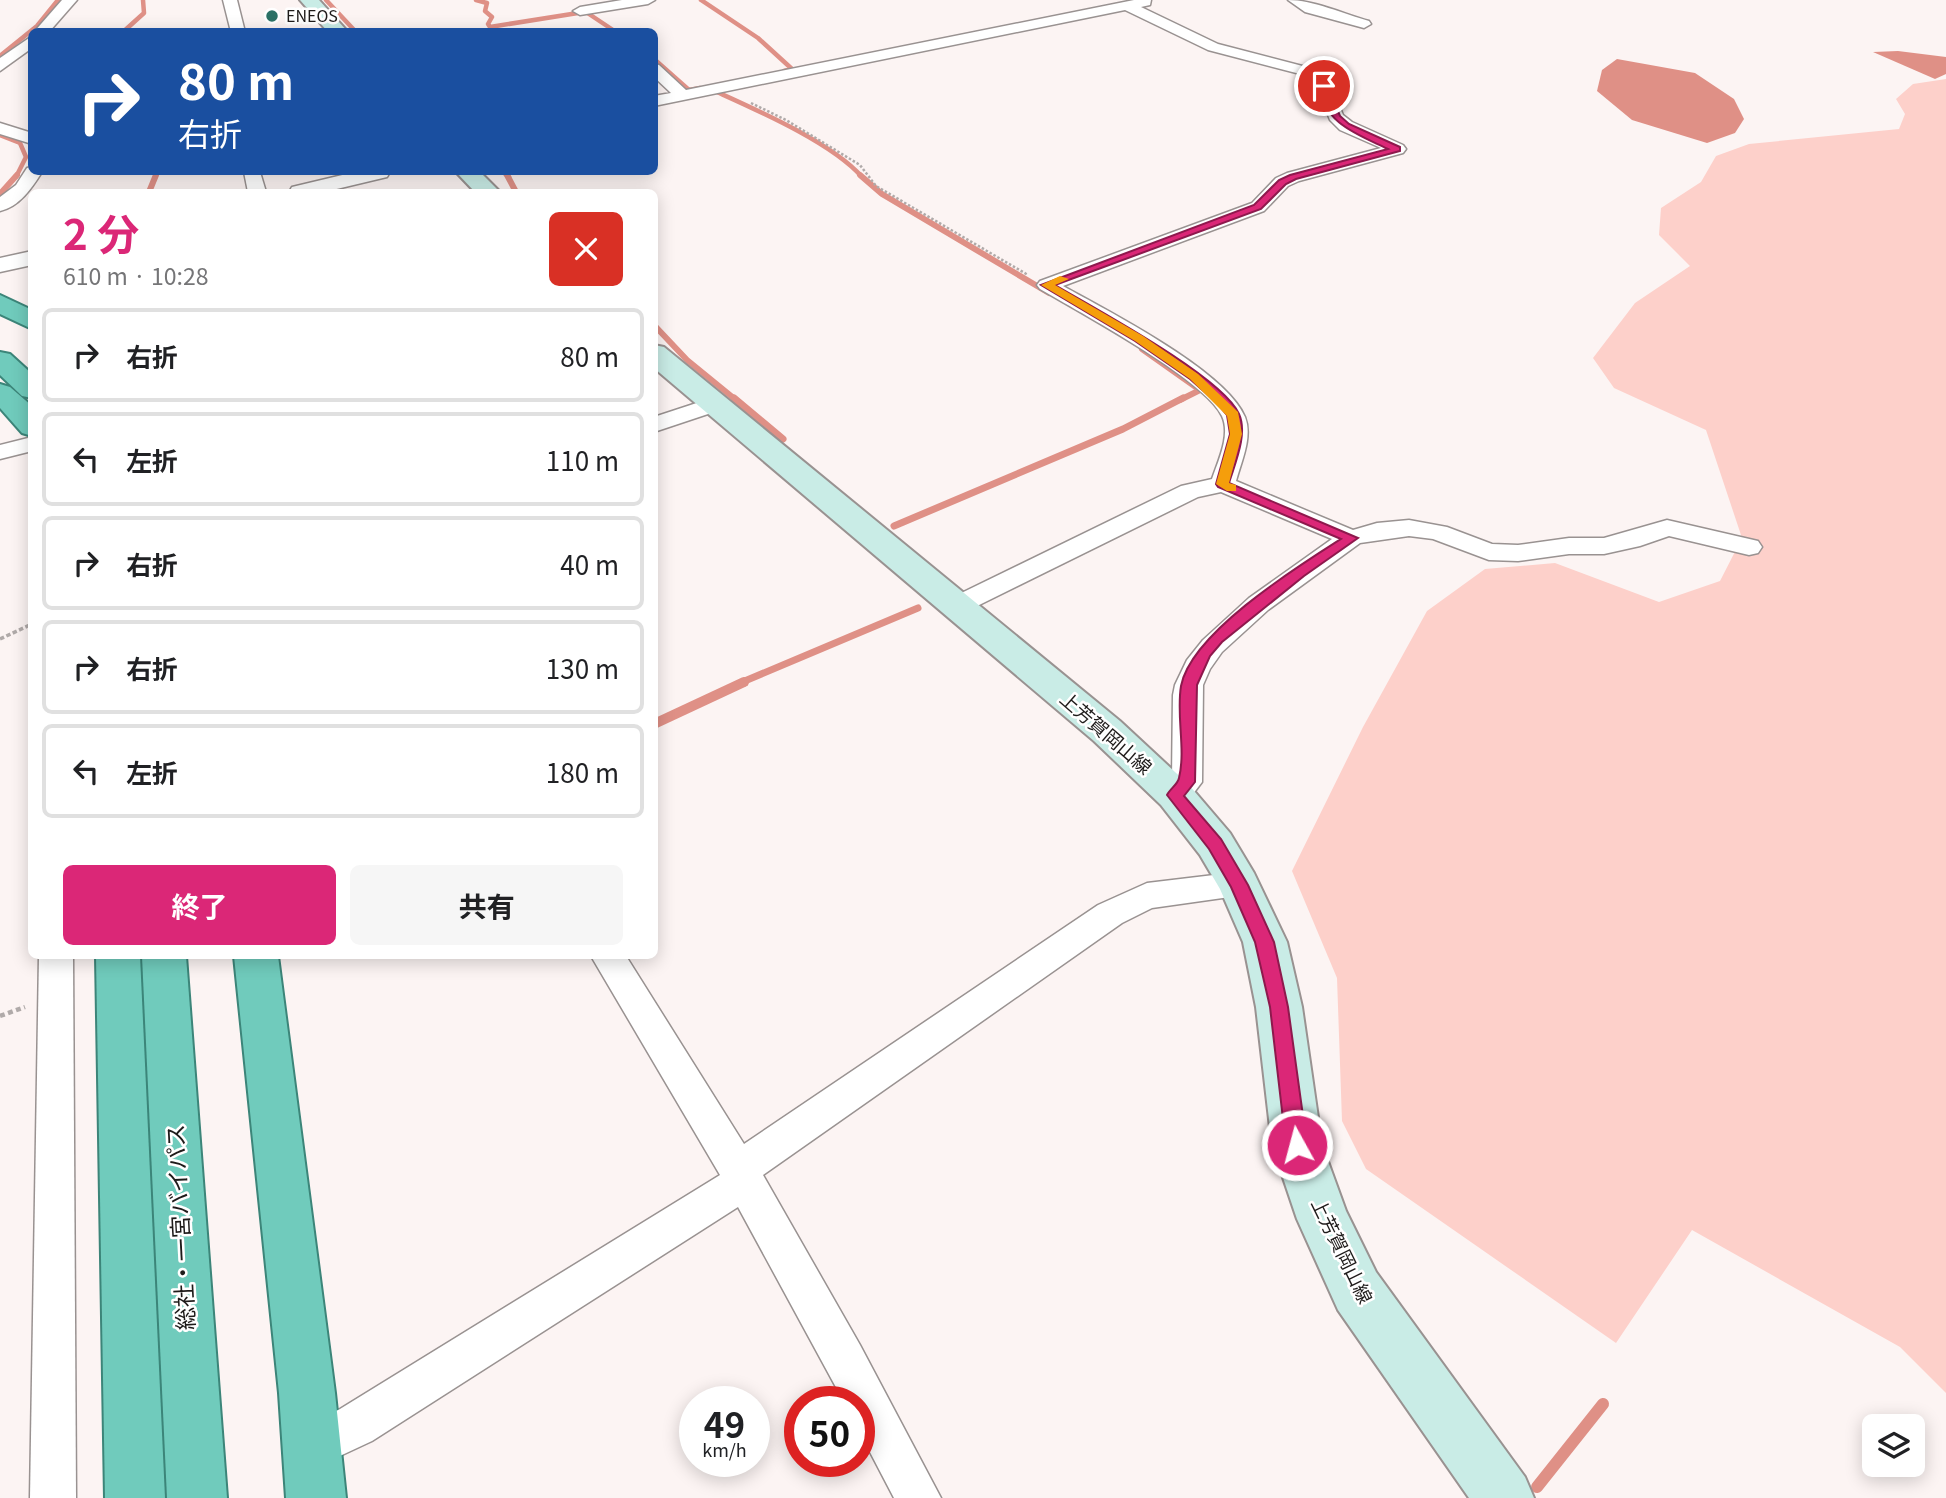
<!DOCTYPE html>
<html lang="ja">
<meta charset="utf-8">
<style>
body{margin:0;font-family:Georgia,"Noto Sans JP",serif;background:#f6f6f6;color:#202124;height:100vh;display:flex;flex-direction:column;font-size:26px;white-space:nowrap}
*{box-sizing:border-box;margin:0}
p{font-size:23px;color:#757577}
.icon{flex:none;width:38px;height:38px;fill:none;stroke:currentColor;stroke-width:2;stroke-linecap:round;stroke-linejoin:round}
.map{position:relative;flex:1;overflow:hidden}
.side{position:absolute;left:28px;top:189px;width:630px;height:770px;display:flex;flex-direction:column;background:#fff;border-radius:10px;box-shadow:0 4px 18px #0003}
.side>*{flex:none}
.hud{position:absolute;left:28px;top:28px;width:630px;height:147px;border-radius:10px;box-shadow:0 4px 18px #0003;background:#1a4fa0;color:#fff;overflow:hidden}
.controls{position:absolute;left:1862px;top:1414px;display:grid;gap:14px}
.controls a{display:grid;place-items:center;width:63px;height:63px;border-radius:10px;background:#fff;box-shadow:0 4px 18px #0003;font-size:35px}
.speed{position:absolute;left:679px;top:1386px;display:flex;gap:14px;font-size:35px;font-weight:700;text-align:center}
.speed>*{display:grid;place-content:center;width:91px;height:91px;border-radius:50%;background:#fff;box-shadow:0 4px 18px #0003;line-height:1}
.speed small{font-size:18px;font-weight:400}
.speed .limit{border:10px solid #d22;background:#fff;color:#111}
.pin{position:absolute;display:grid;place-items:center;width:60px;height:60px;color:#fff;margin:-30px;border:4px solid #fff;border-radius:50%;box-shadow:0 2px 7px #0007}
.me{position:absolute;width:77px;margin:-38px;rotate:353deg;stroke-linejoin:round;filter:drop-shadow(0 0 5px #0008)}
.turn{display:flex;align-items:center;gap:24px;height:147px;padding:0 35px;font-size:32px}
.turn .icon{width:91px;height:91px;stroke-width:2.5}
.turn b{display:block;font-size:49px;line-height:60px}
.round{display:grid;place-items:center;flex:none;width:74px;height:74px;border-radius:10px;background:#f6f6f6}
.overview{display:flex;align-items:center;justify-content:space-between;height:119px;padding:0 35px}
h1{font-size:42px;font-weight:700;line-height:52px;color:#db2777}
.cta{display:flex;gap:14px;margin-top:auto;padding:14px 35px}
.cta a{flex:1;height:80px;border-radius:10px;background:#db2777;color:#fff;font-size:28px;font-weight:700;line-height:80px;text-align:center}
.cta a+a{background:#f6f6f6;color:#202124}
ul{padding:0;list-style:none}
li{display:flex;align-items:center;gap:21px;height:94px;margin:0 14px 10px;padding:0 21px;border:4px solid #e0e0e0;border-radius:10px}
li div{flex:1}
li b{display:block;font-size:26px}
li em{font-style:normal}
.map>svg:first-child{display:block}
.green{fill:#fdd0ca}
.water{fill:#df9086}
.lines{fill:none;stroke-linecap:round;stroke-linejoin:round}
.stream-far4{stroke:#df9086;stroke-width:4.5}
.stream-far3{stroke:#df9086;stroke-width:6}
.stream-far2{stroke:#df9086;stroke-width:7}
.stream-far1{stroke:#df9086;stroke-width:10}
.stream{stroke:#df9086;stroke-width:12}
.minor-casing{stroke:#999291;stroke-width:3}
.tertiary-casing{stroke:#999291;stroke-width:3}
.secondary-casing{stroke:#999291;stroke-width:4}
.trunk-casing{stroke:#3c8579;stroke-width:4}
.path-far2{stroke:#b0aaa9;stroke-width:2.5;stroke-dasharray:2.5 2;stroke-linecap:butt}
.path-far1{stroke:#b0aaa9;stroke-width:3.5;stroke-dasharray:4.5 2.5;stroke-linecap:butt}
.path{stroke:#b0aaa9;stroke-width:4.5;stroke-dasharray:5 3.5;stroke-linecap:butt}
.minor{fill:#fff;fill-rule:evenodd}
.tertiary{fill:#fff;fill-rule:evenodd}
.secondary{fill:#c9ece6;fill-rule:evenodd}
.trunk{fill:#70cbbc;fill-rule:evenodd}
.route{fill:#db2777;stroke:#8e194d;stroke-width:2}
.slow{fill:#f59e0b}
.poi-dot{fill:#2b7166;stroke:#fff;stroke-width:2.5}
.labels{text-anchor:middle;stroke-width:5;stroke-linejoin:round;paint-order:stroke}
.far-poi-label{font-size:16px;fill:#1e1b1a;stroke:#fff;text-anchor:start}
.street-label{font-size:19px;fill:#1e1b1a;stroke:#fff}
.near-street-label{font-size:23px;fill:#1e1b1a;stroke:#fff}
</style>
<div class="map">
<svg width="1946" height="1498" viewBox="0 0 1946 1498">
<rect width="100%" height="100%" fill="#fcf4f3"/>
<path class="green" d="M1946,79V1393L1900,1347L1692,1230L1616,1343L1366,1169L1342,1121L1337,978L1292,871L1363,727L1427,611L1485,569L1555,563L1659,602L1720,581L1742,538L1706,430L1614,388L1593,358L1635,303L1690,266L1659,235L1661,208L1701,182L1716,156L1749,144L1899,129L1905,114L1896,99L1913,84Z"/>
<g class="water">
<path d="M1898,51L1946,57V74L1935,79L1873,52Z"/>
<path d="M1617,59L1695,73L1734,99L1744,119L1735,133L1707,143L1632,120L1597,91L1602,70Z"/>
</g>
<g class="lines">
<g class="stream-far4">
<path d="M326,0L356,32"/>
<path d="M476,0L487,3L485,11L492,17L488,24L490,27L578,13"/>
<path d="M701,0L758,38L792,69L784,71"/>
<path d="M586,12L616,32"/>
<path d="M123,32L144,13L143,0"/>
<path d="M0,56L37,26L58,0"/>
<path d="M654,59L689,90L700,88"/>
<path d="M717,92C759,111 832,143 862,177"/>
<path d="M0,135L20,143L26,157L16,177"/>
<path d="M503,172L509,177"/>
<path d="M155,177L157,172"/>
</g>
<g class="stream-far3">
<path d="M507,175L516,192"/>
<path d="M860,175L882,194L1049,293"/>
<path d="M149,192L156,175"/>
<path d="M0,194L17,175"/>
<path d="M654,325L687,360L736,400"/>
<path d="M1142,349L1200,390L1180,400"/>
</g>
<g class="stream-far2">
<path d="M734,398L783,439"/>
<path d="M894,526L1123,429L1183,398"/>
<path d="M740,683L918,608"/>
</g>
<path class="stream-far1" d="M654,724L744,682"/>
<path class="stream" d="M1537,1487L1603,1404"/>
<defs>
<g id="minor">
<path d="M62,0H77L49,32H34Z"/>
<path d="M223,0H237L245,32H231Z"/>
<path d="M622,0H655L648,4L580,15L573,11L580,7Z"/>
<path d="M1134,0H1151L1150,5L1141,7L1218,44L1314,69L1330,83L1343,115L1352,122L1403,145L1406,149L1403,153L1299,181L1288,186L1264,211L1063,286C1108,311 1226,371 1245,417C1253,437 1241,462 1236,481L1353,530L1377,523L1409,520L1447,527L1492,544L1518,545L1569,538H1604L1667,520L1758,541L1762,547L1758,553L1749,555L1669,536L1640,546L1604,554H1569L1518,561L1489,560L1433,539L1409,536L1360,543L1268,610L1222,652L1210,669L1203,685L1202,782L1186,803L1175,806L1164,803L1160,795L1172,779L1173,695L1175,685L1187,660L1203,640L1249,598L1332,539L1221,492L1198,497L965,612L956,615L947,612L943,606L947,600L1181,486L1212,479C1218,461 1231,435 1222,416C1204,379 1079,312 1040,289L1037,285L1040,281L1252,203L1276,178L1287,173L1381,148L1340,130L1330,120L1317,88L1304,75L1208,50L1125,10L654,106V96L671,93L654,77V64L659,65L686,90Z"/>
<path d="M1288,0C1313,0 1344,14 1369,21L1371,24L1364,28L1305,12Z"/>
<path d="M32,36V48L0,71V58Z"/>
<path d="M0,123L32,133V144L0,134Z"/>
<path d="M32,167V172H42C32,188 19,207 0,211V197L16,185L27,168Z"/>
<path d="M244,172H260L266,192H248Z"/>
<path d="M715,397L723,399L726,404L723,409L654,432V417Z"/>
<path d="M32,437V451L0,459V445Z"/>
<path d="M1239,872L1251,876L1255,885L1251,894L1152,908L1122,923L763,1175L860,1345L941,1498H894L859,1431V1402H844L738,1207L372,1441L312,1469L296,1463L290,1447L296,1431L340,1409L720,1175L591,956H626L744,1144L1098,905L1147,883Z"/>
<path d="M39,956H73L76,1498H30Z"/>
</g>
<g id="tertiary">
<path d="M355,172H390L387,177L324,192H289L292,187Z"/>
<path d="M32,251V265L0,272V258Z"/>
</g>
<g id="secondary">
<path d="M300,0H319L348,32H328Z"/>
<path d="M456,172H480L500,192H475Z"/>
<path d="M654,345L664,347L1120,721L1189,785L1230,833L1254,873L1287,942L1302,1007L1322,1145L1346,1211L1376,1272L1525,1477L1534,1498H1469L1338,1310L1297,1219L1272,1145L1256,1007L1243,942L1220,889L1200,855L1161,805L1094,741L654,368Z"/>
</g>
<g id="trunk">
<path d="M0,295L32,310V329L0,314Z"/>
<path d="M0,352L10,354L32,374V398L22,396L0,375Z"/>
<path d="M0,384L10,387L32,406V436L22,433L0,408Z"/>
<path d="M96,956H140L165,1498H105Z"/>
<path d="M142,956H186L227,1498H167Z"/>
<path d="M234,956H278L335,1393L346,1498H286L279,1393Z"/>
</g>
</defs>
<use href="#minor" class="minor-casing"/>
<use href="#tertiary" class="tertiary-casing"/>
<use href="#secondary" class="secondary-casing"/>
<use href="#trunk" class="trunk-casing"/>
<path class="path-far2" d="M751,103L786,120L860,165L876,186L1028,275"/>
<path class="path-far1" d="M0,639L32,624"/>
<path class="path" d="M0,1016L25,1007"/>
<use href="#minor" class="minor"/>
<use href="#tertiary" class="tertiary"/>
<use href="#secondary" class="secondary"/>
<use href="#trunk" class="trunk"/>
</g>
<path class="route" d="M1321,85H1327L1340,116L1349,124L1400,147V151L1296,179L1286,184L1261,209L1055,285C1094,308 1223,377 1239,414C1248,434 1235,463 1229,483L1358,538L1304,576L1222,642L1210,656L1197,685L1195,782L1184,796L1221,839L1248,885L1274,942L1288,1007L1307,1145L1304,1151L1297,1154L1289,1151L1286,1145L1270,1007L1255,942L1231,887L1209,849L1167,795C1170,789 1178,784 1179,778C1186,749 1176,716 1181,686C1191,633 1297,567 1341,539L1218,487L1216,484L1230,434L1227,415L1217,403L1190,379L1135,341L1041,285L1254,205L1279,180L1290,175L1388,149C1359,135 1321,123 1321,85Z"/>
<path class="slow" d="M1060,276L1069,279L1055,285L1143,336L1198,374L1238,412L1242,434L1229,483L1236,485V491H1227L1216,484L1230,434L1227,416L1190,379L1135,341L1041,285Z"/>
<circle class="poi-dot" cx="272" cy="16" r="7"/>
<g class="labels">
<g class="far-poi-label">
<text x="286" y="22">ENEOS</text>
</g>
<g class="street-label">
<text transform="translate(1106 733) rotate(41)" y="7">上芳賀岡山線</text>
<text transform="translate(1342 1251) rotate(64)" y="7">上芳賀岡山線</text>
</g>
<g class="near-street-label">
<text transform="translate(181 1227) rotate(-93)" y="8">総社・一宮バイパス</text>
</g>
</g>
</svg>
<div class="controls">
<a><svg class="icon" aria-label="layers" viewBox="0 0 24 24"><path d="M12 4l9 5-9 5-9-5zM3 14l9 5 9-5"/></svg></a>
</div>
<div class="speed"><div>49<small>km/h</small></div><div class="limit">50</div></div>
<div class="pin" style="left:1324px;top:86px;background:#d93025"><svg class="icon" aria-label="arrive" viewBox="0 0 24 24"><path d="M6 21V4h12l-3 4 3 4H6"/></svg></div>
<svg class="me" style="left:1297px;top:1145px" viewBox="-20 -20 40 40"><circle r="17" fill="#db2777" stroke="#fff" stroke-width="3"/><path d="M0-11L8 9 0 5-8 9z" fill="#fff"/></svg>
<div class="hud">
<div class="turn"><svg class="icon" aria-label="right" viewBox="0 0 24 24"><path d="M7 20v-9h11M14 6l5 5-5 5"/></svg><div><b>80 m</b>右折</div></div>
</div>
<section class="side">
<div class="overview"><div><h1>2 分</h1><p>610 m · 10:28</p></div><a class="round" style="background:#d93025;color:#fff"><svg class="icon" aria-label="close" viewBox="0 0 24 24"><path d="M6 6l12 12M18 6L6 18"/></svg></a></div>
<ul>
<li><svg class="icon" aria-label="right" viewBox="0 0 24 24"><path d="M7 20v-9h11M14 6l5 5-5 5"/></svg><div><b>右折</b></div><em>80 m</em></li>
<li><svg class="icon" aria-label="left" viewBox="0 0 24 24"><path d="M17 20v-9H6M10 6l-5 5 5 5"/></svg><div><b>左折</b></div><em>110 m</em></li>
<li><svg class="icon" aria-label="right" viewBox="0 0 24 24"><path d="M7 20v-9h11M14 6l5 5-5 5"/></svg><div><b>右折</b></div><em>40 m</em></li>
<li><svg class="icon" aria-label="right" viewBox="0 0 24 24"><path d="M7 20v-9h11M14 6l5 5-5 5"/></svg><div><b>右折</b></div><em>130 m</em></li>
<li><svg class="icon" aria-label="left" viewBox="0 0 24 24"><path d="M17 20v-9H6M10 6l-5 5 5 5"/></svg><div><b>左折</b></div><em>180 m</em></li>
</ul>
<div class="cta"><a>終了</a><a>共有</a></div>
</section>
</div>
